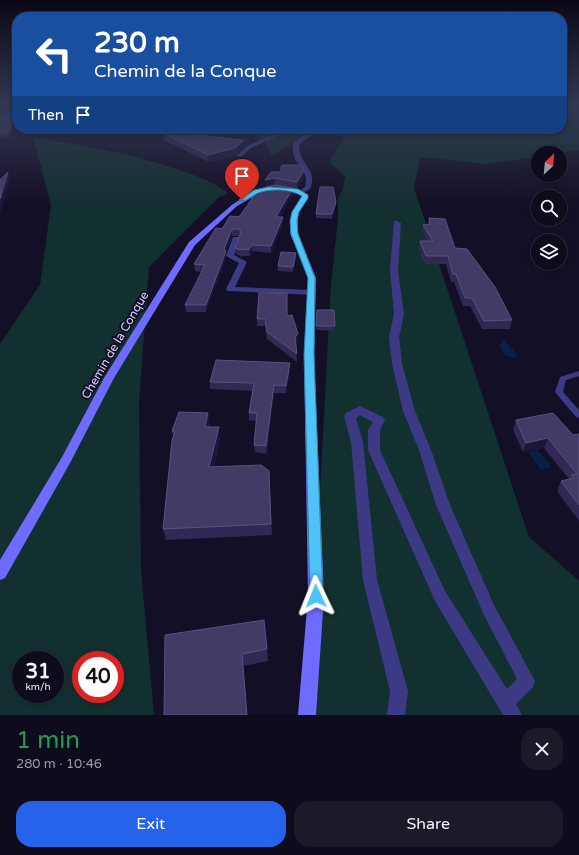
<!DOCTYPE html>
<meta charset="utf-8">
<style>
body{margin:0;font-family:"Varela Round",sans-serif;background:#1c1929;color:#f1f3f6;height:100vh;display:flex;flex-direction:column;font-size:15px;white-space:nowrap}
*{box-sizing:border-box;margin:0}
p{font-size:13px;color:#9b9ba3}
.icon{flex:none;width:22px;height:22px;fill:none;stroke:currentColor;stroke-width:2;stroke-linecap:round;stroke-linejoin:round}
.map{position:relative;height:715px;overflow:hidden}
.sheet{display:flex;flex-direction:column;background:#0e0b1c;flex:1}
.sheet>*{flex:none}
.hud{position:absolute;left:12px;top:12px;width:555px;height:122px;border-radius:16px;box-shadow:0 2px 6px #0003,0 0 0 1px #2e2b3b;background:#1a4fa0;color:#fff;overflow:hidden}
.needle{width:26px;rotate:26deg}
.controls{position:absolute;left:531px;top:146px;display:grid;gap:8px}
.controls a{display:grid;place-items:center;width:36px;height:36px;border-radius:50%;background:#0e0b1c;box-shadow:0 2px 6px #0003,0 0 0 1px #2e2b3b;font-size:20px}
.speed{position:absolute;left:12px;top:651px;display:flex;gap:8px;font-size:20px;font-weight:700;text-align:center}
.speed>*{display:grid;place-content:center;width:52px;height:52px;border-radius:50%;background:#0e0b1c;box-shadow:0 2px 6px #0003,0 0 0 1px #2e2b3b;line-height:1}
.speed small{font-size:10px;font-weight:400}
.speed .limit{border:6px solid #d22;background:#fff;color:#111}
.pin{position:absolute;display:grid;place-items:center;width:34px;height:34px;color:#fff;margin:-41px -17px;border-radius:50% 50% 50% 0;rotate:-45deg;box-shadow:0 0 4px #0007}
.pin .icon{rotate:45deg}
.me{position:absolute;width:44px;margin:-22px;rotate:358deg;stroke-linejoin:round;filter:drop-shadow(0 0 3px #0008)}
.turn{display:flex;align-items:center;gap:14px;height:84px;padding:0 16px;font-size:18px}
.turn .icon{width:52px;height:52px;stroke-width:2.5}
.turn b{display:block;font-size:28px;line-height:34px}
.then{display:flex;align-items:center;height:38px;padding:0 16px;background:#0003;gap:8px;font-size:15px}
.round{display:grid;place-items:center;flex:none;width:42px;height:42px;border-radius:16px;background:#1c1929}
.summary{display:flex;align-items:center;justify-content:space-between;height:68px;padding:0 16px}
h1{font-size:24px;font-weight:600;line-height:30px;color:#1e9e55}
.cta{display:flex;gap:8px;margin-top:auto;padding:8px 16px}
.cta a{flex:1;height:46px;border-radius:16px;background:#2563eb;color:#fff;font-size:16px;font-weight:600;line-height:46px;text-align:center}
.cta a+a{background:#1c1929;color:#f1f3f6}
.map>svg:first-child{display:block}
.green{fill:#12302f;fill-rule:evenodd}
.water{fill:#0a1f44}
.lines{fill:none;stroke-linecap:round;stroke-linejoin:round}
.lane{fill:#3d3a85;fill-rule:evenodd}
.street{fill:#3d3a85;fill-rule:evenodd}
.secondary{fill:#6f6bff;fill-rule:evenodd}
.wall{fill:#312854}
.shaded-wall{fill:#1d163a}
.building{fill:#433a66;stroke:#5a527e}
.route{fill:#4fc3f7;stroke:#337fa1}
.labels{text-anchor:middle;stroke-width:4;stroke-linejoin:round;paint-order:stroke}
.street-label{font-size:12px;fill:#d9d4ff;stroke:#130f26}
</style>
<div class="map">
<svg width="579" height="715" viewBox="0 0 579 715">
<rect width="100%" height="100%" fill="#130f26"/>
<g class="green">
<path d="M562,105H579V150L560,153H538V157L486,164L420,157L414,188L529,537L579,581V715H316L320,491L331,284L338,219V198L343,189L345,176L329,162L344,138L312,130L272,156L264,139L241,129H562Z"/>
<path d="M33,137C78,145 123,152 167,166C189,173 209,179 228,193L219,197L149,267L139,402L141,570L154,715H0V344L40,285L51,205ZM21,660H55V694H21ZM81,660H115V694H81Z"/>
</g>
<g class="water">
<path d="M504,340L517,354L516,358L506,356L499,346Z"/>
<path d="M538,450L551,467L541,470L528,452Z"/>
</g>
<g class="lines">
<path class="lane" d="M579,371V376L566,380L563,392L579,410V418L576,417L555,392L560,377Z"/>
<g class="street">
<path d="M284,129H292L251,148L241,157L236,156L247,146Z"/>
<path d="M312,129H318L314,134L299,144C298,164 319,170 310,189L301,194L298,192L305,187C310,171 296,167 293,153C293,150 293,146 293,143Z"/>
<path d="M394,221H397L401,223L398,271L404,314L399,337L402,364L415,411L431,450L450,505L494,605L535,681L533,687L516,704L522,715H503L435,601L368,450V430L373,422L360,415L356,418L363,442L377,580L408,691L405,715H387L390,691L363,580L351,442L344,416L346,413L360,406L383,417L385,420L380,430V450L445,591L507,689L517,679L484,615L436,505L419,450L403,411L392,364L389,337L394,314L390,271Z"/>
<path d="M233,237H239L240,239L234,255L247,262L235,287L311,290L314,291L315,293L314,295L227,291L226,289L239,263L226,256Z"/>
</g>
<path class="secondary" d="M275,186L299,190L308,195V198L298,212V233L316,278L314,355L324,596L316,715H298L308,596L304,355L308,278L290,233L292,212L302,198V196L295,193L275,190L258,194L237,206L195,245L114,378L70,463L5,578L0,580V560L62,457L104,378L189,242L233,204L254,191Z"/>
</g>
<g class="wall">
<path d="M0,105H17V119H16L10,137L0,138V117L16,108L5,113H0Z"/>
<path d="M163,133L195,135L244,146L235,155L209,162L164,140Z"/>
<path d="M281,166L304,177L297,188L275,185L266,187L281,172Z"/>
<path d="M293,188V194L280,217H283V224L271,253L252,251L250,256H242V257L236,254L235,248L239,236H232L226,252V258L206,312H186L185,305L202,272L195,271L194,264L222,229L239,217Z"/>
<path d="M336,206L332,219L316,218V214Z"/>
<path d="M429,218L455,248L512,320L510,329H482L470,306H463L454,282H451L446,264H425L419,249L420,241H427L422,232L423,225L428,224Z"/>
<path d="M296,257L293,272L278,271V266Z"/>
<path d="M317,310L335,326L334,331L316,330Z"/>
<path d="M287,316L298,334V342L296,344L297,362L267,339L265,326H257V319Z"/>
<path d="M290,370L286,393H274L267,454L255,452L254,445L256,421L249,420V413L253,391L210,389V382Z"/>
<path d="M516,420L573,435L579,434V521L557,491L561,481L568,480L569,479L544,448L523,452L513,430Z"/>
<path d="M210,425L209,427L220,439L214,467L269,471L272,535L166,540L163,529L173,438L172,431Z"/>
<path d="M165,635L267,649L268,661L243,666L247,715H164Z"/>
</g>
<g class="shaded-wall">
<path d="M11,105H16V108L5,113L4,108Z"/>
<path d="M15,114L16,119L10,137L8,132Z"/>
<path d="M193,129H202L188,141L187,134Z"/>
<path d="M244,140V146L235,155L209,162L208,155Z"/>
<path d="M304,170V177L297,188V182Z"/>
<path d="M8,172L10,178L0,214V199Z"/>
<path d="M275,178V185L266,187L265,180Z"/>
<path d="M293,188V194L276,224V217Z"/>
<path d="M336,202V206L332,219V214Z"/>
<path d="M283,217V224L271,253V246Z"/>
<path d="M232,229V236L226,252V258L206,312V305L224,249Z"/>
<path d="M252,245V251L250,256L249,250Z"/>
<path d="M296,253V257L293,272V267Z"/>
<path d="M298,334V342L295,345V337Z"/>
<path d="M290,363V370L286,393V386Z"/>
<path d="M274,385V393L267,454L266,446Z"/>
<path d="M208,413L210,425L206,438L205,427Z"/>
<path d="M219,427L220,439L211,479L209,467Z"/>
<path d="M548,438L544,448L523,452L526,443Z"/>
</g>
<g class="building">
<path d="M0,105H11L4,108H0Z"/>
<path d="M17,105V114H15L8,132L0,133V116L16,108Z"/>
<path d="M169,129H193L187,134L244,140L235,148L208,155L163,133Z"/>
<path d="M283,165H301L304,170L297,182L275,178L265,180L271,172H281V166Z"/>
<path d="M8,172L0,199V180Z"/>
<path d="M275,185L293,188L276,217H283L271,246L252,245L249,250L241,249V250L235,248L241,232L239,229H232L224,249L226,251L206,305H185L205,265L194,264L216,228L222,229L230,216L239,217L259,189Z"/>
<path d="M320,187H333L336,202L332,214H316Z"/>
<path d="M429,218L445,219L455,248L467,249L495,287L512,320L484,321L472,298H465L456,274H453L448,256H426L420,241H433L423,225L430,224Z"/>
<path d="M281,252L296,253L293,267L278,266Z"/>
<path d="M259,293H287V316L292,315L298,334L295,337L297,354L267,332L265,319H257Z"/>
<path d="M317,310H334L335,326H316Z"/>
<path d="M216,360L290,363L286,386L274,385L266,446L254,445L257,413H249L254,383L210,382Z"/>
<path d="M179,412L208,413L205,427H219L209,467L261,465L269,471L271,524L163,529L172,441L175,431H172Z"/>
<path d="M553,413L573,435L579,434V505L561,481L574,478L571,475L577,474L548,438L526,443L516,420Z"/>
<path d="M264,620L267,649L242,654L247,715H164L165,635Z"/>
</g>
<linearGradient id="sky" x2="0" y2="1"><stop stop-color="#0a0815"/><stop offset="0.51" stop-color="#333752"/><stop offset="1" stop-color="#333752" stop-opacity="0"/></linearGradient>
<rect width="579" height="205" fill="url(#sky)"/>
<path class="route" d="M269,187L298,189L308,195V198L299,212L297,221L298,234L315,278L314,355L323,596L321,601L316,603L312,601L310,596L304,355L308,278L291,234L290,221L292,212L302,196C291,189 270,188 258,193C253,195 249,199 244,201L239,200L254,190Z"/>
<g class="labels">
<g class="street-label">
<text transform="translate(115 345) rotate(-60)" y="4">Chemin de la Conque</text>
</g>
</g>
</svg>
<div class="controls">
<a><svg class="needle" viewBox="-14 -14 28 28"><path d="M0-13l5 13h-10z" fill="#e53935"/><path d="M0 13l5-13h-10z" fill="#9b9ba3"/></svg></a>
<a><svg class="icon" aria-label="search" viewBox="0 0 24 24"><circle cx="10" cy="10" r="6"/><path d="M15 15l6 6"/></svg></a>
<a><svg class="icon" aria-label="layers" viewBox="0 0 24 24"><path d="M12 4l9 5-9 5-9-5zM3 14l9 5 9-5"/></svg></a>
</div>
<div class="speed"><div>31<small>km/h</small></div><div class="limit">40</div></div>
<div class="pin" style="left:242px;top:200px;background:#d93025"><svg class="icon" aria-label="arrive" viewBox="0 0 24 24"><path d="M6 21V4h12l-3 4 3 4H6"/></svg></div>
<svg class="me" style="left:316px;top:596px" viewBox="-20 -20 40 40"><path d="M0-17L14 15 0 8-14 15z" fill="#4fc3f7" stroke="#fff" stroke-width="4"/></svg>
<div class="hud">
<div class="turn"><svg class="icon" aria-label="left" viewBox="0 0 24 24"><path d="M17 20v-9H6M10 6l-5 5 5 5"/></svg><div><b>230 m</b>Chemin de la Conque</div></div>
<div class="then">Then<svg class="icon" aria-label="arrive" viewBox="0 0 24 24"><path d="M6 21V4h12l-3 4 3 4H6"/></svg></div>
</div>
</div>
<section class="sheet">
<div class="summary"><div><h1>1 min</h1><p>280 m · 10:46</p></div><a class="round"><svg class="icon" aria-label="close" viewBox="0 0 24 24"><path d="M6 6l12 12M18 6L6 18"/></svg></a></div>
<div class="cta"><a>Exit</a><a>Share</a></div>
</section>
